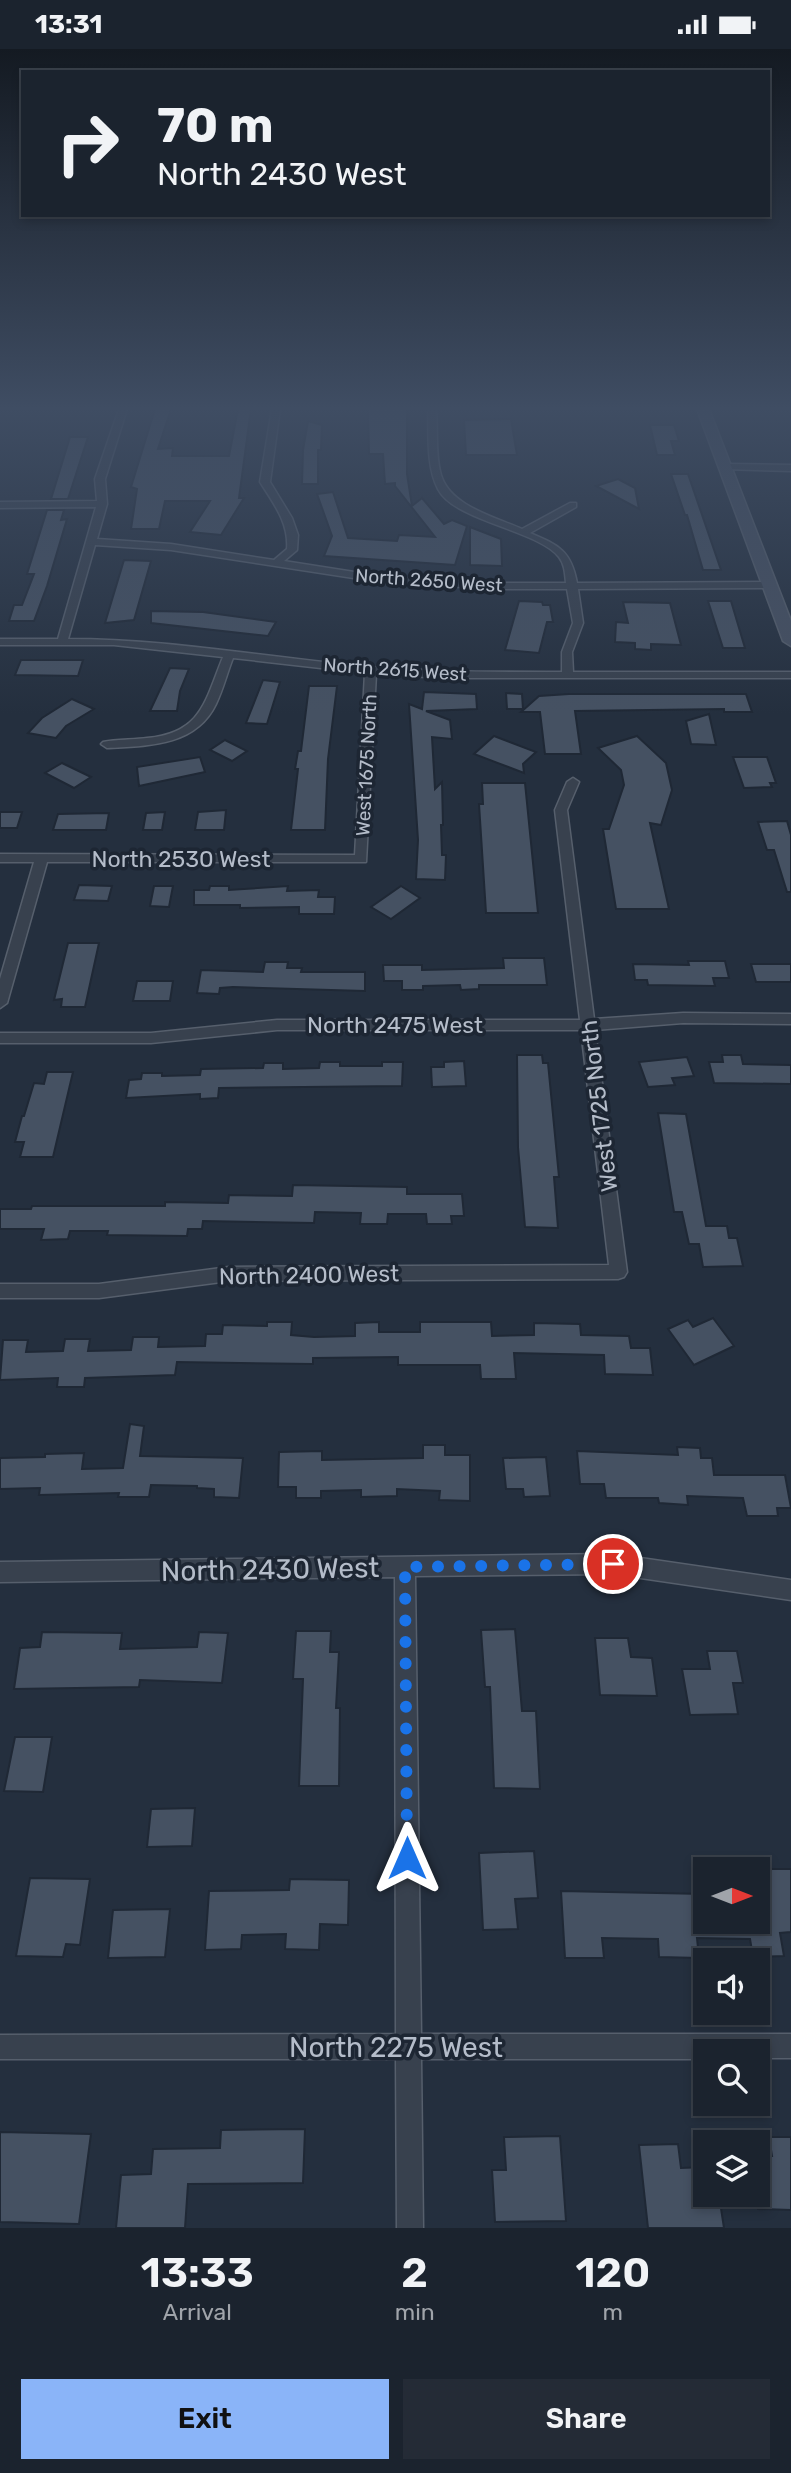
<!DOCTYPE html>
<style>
body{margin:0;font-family:Rubik,sans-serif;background:#242b36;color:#f1f3f6;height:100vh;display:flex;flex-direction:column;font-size:26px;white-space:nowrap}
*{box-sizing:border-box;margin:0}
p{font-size:23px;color:#a0a4aa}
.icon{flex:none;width:38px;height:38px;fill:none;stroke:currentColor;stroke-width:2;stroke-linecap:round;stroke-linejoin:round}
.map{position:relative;height:2179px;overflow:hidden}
.side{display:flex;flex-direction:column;background:#1b232e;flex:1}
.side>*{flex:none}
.top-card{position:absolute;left:21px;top:21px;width:749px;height:147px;border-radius:0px;box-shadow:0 4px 10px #0003,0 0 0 2px #39404a;background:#1b232e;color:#f1f3f6;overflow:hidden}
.needle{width:46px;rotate:90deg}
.controls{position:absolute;left:693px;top:1808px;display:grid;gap:14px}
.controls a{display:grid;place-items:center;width:77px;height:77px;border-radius:0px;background:#1b232e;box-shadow:0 4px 10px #0003,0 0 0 2px #39404a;font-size:35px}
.pin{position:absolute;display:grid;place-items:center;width:60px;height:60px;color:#fff;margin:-30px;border:4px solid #fff;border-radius:50%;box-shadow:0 2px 7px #0007}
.me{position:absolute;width:77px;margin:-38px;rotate:0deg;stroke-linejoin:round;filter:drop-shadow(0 0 5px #0008)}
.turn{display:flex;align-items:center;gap:24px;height:147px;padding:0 21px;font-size:32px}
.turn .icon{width:91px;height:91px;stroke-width:2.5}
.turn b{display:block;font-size:49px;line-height:60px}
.eta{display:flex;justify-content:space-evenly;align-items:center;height:119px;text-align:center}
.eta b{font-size:42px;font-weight:600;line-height:49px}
.action{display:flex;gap:14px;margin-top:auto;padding:14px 21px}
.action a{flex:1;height:80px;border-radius:0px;background:#8ab4f8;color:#111;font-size:28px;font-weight:600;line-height:80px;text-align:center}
.action a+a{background:#242b36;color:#f1f3f6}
.status{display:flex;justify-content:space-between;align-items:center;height:49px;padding:0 35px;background:#1b232e;direction:ltr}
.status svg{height:19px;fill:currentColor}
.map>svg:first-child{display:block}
.building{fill:#455162;stroke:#1f2835;stroke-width:2}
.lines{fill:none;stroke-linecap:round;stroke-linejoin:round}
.minor-casing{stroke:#565f6c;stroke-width:3}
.secondary-casing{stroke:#565f6c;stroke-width:3}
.minor{fill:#38414e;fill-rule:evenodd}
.secondary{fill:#465061;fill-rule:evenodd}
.route{stroke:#1a73e8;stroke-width:12;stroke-dasharray:0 21.6}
.labels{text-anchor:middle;stroke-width:7;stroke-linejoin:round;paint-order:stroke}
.far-street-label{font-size:19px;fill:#b4bcc9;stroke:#1d2633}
.street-label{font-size:23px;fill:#b4bcc9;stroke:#1d2633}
.near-street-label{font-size:28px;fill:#b4bcc9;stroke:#1d2633}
</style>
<div class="status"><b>13:31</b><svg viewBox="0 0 49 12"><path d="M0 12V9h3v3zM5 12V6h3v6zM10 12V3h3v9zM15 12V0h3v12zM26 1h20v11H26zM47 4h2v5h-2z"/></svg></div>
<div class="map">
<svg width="791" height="2179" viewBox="0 0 791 2179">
<rect width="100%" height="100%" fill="#242f3e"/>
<g class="building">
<path d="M155,360H171L158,400L173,399L172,407H229L238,360H251L239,449H244L221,486L190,483L210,452H165L159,480H131L137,440L131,438Z"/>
<path d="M368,360H407V425L412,457L422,449L444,475L452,471L467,477L455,516L324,507L332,487L317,445L333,443L348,489L397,492L399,486L435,488L395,437V434L385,435L383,405H369Z"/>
<path d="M511,370L517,406H466L464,371Z"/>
<path d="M308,372L322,376L321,401H318V435H302L303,401Z"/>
<path d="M650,376H674L679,392H671L675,406H657Z"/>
<path d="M70,388H88L68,450H51Z"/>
<path d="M671,425H688L721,521H703L687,466H685Z"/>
<path d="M618,430L635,439L639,460L596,437Z"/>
<path d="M47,461H64L61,471L67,470L47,537L34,572H9L14,556H22L34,525H27Z"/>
<path d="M470,478L501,490L502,517L470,516Z"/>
<path d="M124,511L151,512L134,571L105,574Z"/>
<path d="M519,552L542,553L543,556H550L553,573H547L539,604L505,601Z"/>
<path d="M708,552H731L745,599H723Z"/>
<path d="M623,553L670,554L681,596L651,595V601L635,600V594L615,593L616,573L628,574Z"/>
<path d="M151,562L203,563L276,573L268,587L151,574Z"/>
<path d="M21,611H83L78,627L15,626Z"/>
<path d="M170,619L189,620L180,642L177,662H150Z"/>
<path d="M263,631L280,633L267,675L246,674Z"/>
<path d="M309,637H337L328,710L325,781H291L298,720H295L298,702H301Z"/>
<path d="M424,643L476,645L477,660L426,662L450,671L452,690L432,688L435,740L442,733L443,776H441L442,806H446L445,831L416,830L418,791L409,655L422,660Z"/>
<path d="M506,644L522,645L523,660H507Z"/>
<path d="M569,645H746L752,663H724V660L575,662L581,705H545L540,663H521L539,647Z"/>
<path d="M72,650L94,660L66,677L56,689L28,684L42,669Z"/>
<path d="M709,665L716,696L691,695L686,672Z"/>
<path d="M494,687L536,703L523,715L524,724L474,705Z"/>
<path d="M637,687L666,714L672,741L661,776L650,774L669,860H616L603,780H609L624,736L621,721L598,699Z"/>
<path d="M225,691L247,702L232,712L210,701Z"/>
<path d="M200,708L205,723L139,737L137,718Z"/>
<path d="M733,708H767L776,734H770L772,738L744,739Z"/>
<path d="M62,714L91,728L74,739L45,724Z"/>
<path d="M482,734H525L538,864H486L479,755H483Z"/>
<path d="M226,761L224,781H195L198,763Z"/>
<path d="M0,763H22L17,779H0Z"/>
<path d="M165,763L162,781H143L146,764Z"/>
<path d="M109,764L106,781H53L58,765Z"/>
<path d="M787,772L791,786V843H787L774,801H767L758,773Z"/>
<path d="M79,836L112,837L108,852L74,851Z"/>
<path d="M154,837H173L169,858L150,857Z"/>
<path d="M210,837H229V841L288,837L287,842L319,841L318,848H335L334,865H299V858L240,859V856H194V841H209Z"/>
<path d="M401,837L420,849L391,870L371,858Z"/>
<path d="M68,894H99L85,958H61L62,950L54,951Z"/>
<path d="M503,909H544L547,936H479V940L461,941L460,936L423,937V941H402V932H384L383,916H422V921L504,919Z"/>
<path d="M688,912H725L729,929H713L715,937L648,936L647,931H635L633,915L689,916Z"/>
<path d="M265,913H288L287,919H302L301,923H365V942L233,938L220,939L219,945L197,944L201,921L263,923Z"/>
<path d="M751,915H791V933H756Z"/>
<path d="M137,932H173L170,952H133Z"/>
<path d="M517,1006H542L543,1014H548L559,1128H554L558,1179L525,1178L518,1098Z"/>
<path d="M722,1006H741L743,1015L791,1016V1035L714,1034L709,1013H723Z"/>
<path d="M687,1008L694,1027L672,1029L675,1036L648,1038L639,1013Z"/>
<path d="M464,1012L466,1037L432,1038L431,1018H444V1013Z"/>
<path d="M320,1013H340V1017H382V1013H403L402,1037L219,1039L218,1049L200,1050V1045L126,1049L129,1031L141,1030L142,1024H162V1027L200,1026L201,1020L263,1019L264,1014H283V1020L319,1019Z"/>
<path d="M47,1023H73L53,1108H20L24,1093H15L22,1067H24L34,1034L44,1035Z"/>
<path d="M658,1064L686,1065L706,1177H727L729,1189H737L743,1217L703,1218L699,1195H689L682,1163H674Z"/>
<path d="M293,1136L407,1138V1145H462L464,1167H451L452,1175H427L426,1165H388L387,1175H360L361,1164L315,1163L314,1174L203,1172L202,1180H188L187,1187L107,1186L108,1182H70L68,1190L41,1191L44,1180H0V1160H31L32,1157H165V1153L228,1154L229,1146L292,1147Z"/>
<path d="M713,1269L734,1297L694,1316L668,1280L688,1271L693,1278Z"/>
<path d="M267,1273H292L291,1286L314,1288L355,1287V1274L379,1273V1283H420V1273H491L492,1287L534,1286V1274L580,1275L581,1286L629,1287L631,1299H650L653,1326L605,1325L604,1306L514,1304L516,1330H481L480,1316H398V1308L313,1309V1315L177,1313L175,1326L85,1329L84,1338H57L58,1329L0,1331L3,1291H28L26,1303L63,1302L65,1290H90L88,1302L131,1301L133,1288H159L158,1298L205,1297L206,1285H222L223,1276L267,1277Z"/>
<path d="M130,1375L144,1377L140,1407L243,1409L239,1449L214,1448V1440L197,1439V1437L151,1436L149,1448H118L119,1444L39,1446L40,1439L0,1440V1409L45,1408V1405L84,1404L82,1420L123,1419Z"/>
<path d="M423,1396H445V1406H470V1452L439,1451L440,1442L397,1440V1447L361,1448V1441L321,1442V1449H296V1438H278L279,1403L322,1402V1411L423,1409Z"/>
<path d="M677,1398L700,1399L701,1409H712L714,1426H785L791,1459H777L778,1467H747L743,1449L687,1447L688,1456L659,1454L658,1449H606L604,1435H580L577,1402L678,1406Z"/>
<path d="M546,1408L550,1447L524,1448L523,1440H506L503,1409Z"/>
<path d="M515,1580L522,1662H536L540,1740L494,1739L490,1638H485L481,1581Z"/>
<path d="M296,1582H331L330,1603H339L336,1659H340L339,1737H299L303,1630H293Z"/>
<path d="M42,1583L122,1584L120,1600L197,1598L199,1583L228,1584L222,1634L140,1631L139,1638L14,1640L20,1599L40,1598Z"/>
<path d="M595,1589H628L631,1608L652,1609L657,1647L600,1646Z"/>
<path d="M707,1602H737L743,1634H733L738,1665L690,1666L682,1620H710Z"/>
<path d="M15,1688H52L43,1743L4,1742Z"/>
<path d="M195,1759L192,1797L147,1798L151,1760Z"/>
<path d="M534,1802L538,1849L515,1850L518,1880L483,1881L479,1804Z"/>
<path d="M758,1820H791V1883L780,1884L784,1907L753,1908L750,1890L697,1889L699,1909L659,1908L658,1890L602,1889L604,1909H565L561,1842L705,1845V1872H758Z"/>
<path d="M30,1829L90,1830L80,1896L66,1895L63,1908L16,1907Z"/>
<path d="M290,1830L349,1831L348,1876L320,1875L319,1901L285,1900L286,1885L242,1886L241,1900L205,1901L209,1842L289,1841Z"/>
<path d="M170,1860L165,1908L108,1909L113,1861Z"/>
<path d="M305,2080L303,2134L188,2135L185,2179H116L121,2126L151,2125L153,2100L220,2099L221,2081Z"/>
<path d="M0,2083L91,2085L79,2175L0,2173Z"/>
<path d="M560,2087L566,2172L495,2173L492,2121H506L504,2088Z"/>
<path d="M769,2088H791V2161L758,2160V2107H772Z"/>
<path d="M678,2095L681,2119L705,2118V2146H719L724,2179H648L639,2096Z"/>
</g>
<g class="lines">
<defs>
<g id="minor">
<path d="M119,360H127L105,430L107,455L97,490L171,495L274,511L287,500C289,474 274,455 260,433L272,360H280L270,433L292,469L298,486L297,501L284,512L386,528L500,534H566C565,525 565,516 559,508C538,481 454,472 438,440C426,417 429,385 428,360H436C438,381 435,406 441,426C450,457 495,468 522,480L570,454H576V458L530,484C558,496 571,501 577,534L770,533L775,536L770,539L578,540L583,574L572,603L573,623H791V629H442L376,625L366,813H47L7,954L0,959V930L34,813H0V805L355,806L365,624L233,609C227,624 223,641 216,655C196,697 148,697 107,699L101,695L103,693C117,690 132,691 147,689C202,684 205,652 223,608L114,596H0V590H58L96,458L0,459V453L97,452L95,430ZM95,496L171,501L386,534L500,540H567L573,574L562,603V623C498,623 435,623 371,618C270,609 169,590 68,590Z"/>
<path d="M726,415L791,416V422L723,420L722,418Z"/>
<path d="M573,729L579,733L567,761L594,970L683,964L791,965V975L683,974L595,981L627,1223L624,1228L618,1230L229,1232L99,1249H0V1235H99L229,1218L609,1216L581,981H277L151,994H0V984H151L277,971H580L555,761L567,733Z"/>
<path d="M613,1505L791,1531V1551L613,1525L415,1527L421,1985H791V2009H758V2002H705V2010H421L423,2179H397L396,2010H0V1986L396,1985L395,1528L0,1533V1513Z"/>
</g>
<path id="secondary" d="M697,360H709L791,572V597L783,592Z"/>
</defs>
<use href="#minor" class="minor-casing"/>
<use href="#secondary" class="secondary-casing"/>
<use href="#minor" class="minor"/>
<use href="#secondary" class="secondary"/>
</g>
<linearGradient id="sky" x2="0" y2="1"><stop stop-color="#141a22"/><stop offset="0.54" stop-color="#3f4d63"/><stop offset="1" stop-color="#3f4d63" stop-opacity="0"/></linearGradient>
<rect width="791" height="665" fill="url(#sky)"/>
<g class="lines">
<path class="route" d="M407,1809L405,1518L613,1515"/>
</g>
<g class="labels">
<g class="far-street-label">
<text transform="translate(429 531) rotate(4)" y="7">North 2650 West</text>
<text transform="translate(395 620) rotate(4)" y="7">North 2615 West</text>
<text transform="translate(366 716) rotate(-87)" y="7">West 1675 North</text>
</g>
<g class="street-label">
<text x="181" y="818">North 2530 West</text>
<text x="395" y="984">North 2475 West</text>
<text transform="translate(599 1057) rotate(-97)" y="8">West 1725 North</text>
<text transform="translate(309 1226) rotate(-1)" y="8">North 2400 West</text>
</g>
<g class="near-street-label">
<text transform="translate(270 1520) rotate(-1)" y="10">North 2430 West</text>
<text x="396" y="2008">North 2275 West</text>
</g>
</g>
</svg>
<div class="controls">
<a><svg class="needle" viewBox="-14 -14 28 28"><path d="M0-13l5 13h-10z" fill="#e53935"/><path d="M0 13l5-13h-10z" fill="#a0a4aa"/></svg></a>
<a><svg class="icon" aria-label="sound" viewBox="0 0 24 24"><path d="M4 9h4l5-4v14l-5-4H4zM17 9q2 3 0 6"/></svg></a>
<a><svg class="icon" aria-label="search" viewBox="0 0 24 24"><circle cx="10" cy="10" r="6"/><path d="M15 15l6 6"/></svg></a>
<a><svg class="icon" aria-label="layers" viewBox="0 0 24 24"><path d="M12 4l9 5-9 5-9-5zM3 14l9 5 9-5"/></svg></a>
</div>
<div class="pin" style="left:613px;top:1515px;background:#d93025"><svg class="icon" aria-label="arrive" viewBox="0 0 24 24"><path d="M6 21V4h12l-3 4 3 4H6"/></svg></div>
<svg class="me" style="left:407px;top:1809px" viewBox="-20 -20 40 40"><path d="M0-17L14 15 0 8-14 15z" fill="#1a73e8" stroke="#fff" stroke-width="4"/></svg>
<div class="top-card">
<div class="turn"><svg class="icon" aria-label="right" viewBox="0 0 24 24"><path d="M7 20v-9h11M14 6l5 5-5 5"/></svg><div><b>70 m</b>North 2430 West</div></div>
</div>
</div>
<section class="side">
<div class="eta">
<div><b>13:33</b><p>Arrival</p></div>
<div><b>2</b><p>min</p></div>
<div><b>120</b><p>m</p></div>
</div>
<div class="action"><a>Exit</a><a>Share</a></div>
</section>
